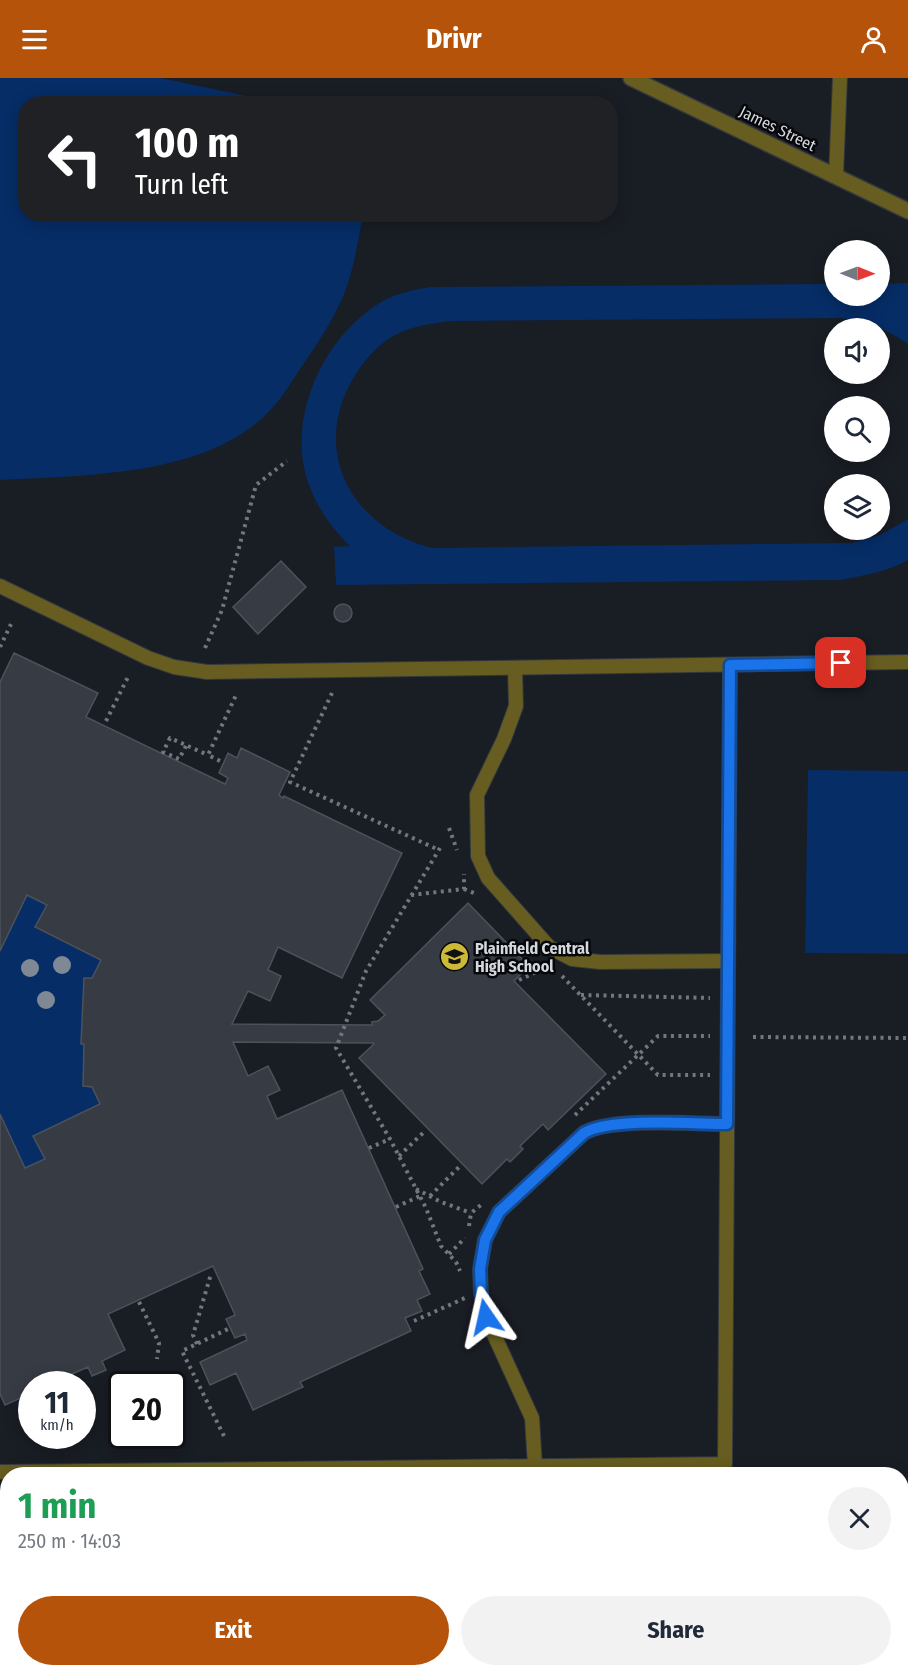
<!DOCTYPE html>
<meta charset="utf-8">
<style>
body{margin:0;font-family:"Fira Sans Condensed",sans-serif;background:#f2f2f3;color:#1f2937;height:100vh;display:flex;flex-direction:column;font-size:22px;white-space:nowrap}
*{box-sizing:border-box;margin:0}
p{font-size:20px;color:#747a83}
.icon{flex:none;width:33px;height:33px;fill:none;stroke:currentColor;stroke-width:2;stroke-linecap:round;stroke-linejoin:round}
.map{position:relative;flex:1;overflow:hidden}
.side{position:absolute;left:0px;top:1389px;width:909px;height:210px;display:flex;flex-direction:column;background:#fff;border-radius:24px 24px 0 0;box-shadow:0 3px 15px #0003}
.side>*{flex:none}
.banner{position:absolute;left:18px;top:18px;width:600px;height:126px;border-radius:24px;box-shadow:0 3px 15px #0003;background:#202124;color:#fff;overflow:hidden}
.needle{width:39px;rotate:91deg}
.tools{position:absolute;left:824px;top:162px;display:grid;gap:12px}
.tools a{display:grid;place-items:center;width:66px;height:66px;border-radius:50%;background:#fff;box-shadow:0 3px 15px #0003;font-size:30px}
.speed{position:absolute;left:18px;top:1293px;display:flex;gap:12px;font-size:30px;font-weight:700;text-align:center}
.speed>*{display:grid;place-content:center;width:78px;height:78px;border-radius:50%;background:#fff;box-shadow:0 3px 15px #0003;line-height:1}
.speed small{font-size:15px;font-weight:400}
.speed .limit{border:3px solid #111;border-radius:9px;background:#fff;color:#111}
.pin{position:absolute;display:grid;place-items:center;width:51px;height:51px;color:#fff;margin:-26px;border-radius:12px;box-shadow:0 3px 9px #0006}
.me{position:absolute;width:66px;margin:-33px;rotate:349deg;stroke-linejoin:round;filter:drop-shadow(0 0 4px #0008)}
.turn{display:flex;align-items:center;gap:21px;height:126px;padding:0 18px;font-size:27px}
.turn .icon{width:78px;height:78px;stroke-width:2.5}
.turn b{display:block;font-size:42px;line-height:51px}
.round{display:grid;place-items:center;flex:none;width:63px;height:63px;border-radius:32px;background:#f2f2f3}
.headline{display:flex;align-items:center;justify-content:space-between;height:102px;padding:0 18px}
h1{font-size:36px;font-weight:700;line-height:45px;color:#1e9e55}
.button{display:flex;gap:12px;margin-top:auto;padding:12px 18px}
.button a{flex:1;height:69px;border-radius:36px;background:#b45309;color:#fff;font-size:24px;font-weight:700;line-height:69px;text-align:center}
.button a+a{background:#f2f2f3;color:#1f2937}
header{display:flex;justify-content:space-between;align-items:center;height:78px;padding:0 18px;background:#b45309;color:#fff;font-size:27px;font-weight:700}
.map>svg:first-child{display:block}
.green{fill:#062d66}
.building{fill:#373c44;stroke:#4d525a;stroke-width:1.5}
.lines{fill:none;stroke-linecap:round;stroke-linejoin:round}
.service-casing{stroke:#33373e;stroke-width:16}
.minor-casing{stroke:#33373e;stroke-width:18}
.tertiary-casing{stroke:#33373e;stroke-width:18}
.path{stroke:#73767c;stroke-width:4;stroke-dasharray:3 4.5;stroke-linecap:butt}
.service{stroke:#675d20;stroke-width:14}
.minor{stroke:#675d20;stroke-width:15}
.tertiary{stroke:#675d20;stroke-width:15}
.tree{fill:#7f8895}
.route-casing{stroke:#114b97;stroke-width:15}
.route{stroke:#1a73e8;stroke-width:10}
.labels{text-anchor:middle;stroke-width:5;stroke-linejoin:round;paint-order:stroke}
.street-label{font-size:16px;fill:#d5d8dd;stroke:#06070a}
.poi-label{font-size:16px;font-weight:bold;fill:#d5d8dd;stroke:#06070a;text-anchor:start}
</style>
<header><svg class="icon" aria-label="menu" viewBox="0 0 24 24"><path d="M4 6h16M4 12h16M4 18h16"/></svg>Drivr<svg class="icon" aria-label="person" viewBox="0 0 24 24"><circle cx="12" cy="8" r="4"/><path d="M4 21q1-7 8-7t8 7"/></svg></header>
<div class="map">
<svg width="908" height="1599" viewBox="0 0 908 1599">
<rect width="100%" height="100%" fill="#191d24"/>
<g class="green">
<path d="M0,0H161L280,25L26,26V136L363,137C358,163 354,191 344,216C333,243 316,268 300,291C292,303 284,317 274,328C213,399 86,397 0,402Z"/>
<path d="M908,205V266C887,251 866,244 841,240L453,243C430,245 406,249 387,262C370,274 356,293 347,312C314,384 359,452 432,470L852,465L880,457L908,441V482C887,494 862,498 839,502L336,507L334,469L350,468C332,451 318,431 309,407C285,343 322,261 378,226C393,216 412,212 430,209L834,206V218H879V206Z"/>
<path d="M808,692L908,693V876L805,875Z"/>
<path d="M27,817L47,827L35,850L101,882L92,900H84L81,965L84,966L83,1008L92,1009L100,1026L34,1057L45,1081L25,1090L0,1036V873Z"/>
</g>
<g class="building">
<path d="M281,483L306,509L258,556L233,529Z"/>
<circle cx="343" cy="535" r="9"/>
<path d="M14,575L98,615L86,639L225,706L228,700L219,695L228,675L237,680L241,670L290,694L279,717L283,720L284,718L402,775L342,900L278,869L268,892L281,898L270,923L248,913L232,946L372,947V944L378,943L385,937L370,922L468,825L529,888L514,903L606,996L548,1052L543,1046L520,1068L523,1071L510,1084L507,1081L482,1106L359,980L374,966L373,965L233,964L248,998L268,988L280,1012L267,1018L277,1041L342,1012L423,1191L419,1193L430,1216L417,1222L422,1233L405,1240L411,1253L300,1304L303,1309L253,1332L236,1295L210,1307L200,1284L247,1262L245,1256L235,1260L226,1241L235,1237L213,1188L108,1236L125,1272L102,1283L106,1292L92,1298L88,1289L49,1306H32V1315L5,1327L0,1316V1036L25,1090L45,1081L33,1058L100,1026L92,1009L83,1008L84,966H81L84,900H92L101,882L35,849L47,827L27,817L0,873V604Z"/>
<rect x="0" y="1489" width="8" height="62"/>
</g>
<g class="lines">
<defs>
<g id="service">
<path d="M836,98L840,0"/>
<path d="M0,508L148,580L174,589L207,594L908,584"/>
<path d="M515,590L516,628L504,661L477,717L478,778L488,800L549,869L572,881L600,884L728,883"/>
<path d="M535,1388L532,1340L486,1239L481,1215L480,1191L485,1162L499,1134L584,1055C610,1039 693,1046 727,1046"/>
<path d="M0,1394L725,1386L730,587"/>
</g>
<g id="minor">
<path d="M902,1588H908"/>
<path d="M827,1599L871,1592"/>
</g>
<path id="tertiary" d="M631,0L908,133"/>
</defs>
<use href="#service" class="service-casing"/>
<use href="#minor" class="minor-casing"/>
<use href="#tertiary" class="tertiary-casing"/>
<g class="path">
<path d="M0,569L13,542"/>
<path d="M205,570L222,532L256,407L287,383"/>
<path d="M332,615L290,704L439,772"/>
<path d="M106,643L129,597"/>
<path d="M186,668L179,681L163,674L170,660L208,677"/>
<path d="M220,683L208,677L237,615"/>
<path d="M449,750L457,772"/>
<path d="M440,770L366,893L336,970L390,1061L426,1130L441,1168L456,1184L460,1193"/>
<path d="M464,811L474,815"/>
<path d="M411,817L464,811V796"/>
<path d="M562,898L658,997H710"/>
<path d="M519,902L547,889"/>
<path d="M581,917L710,920"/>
<path d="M753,959L908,960"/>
<path d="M575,1037L658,958H710"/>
<path d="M369,1070L390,1061"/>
<path d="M399,1078L426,1052"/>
<path d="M416,1111L441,1124L471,1135"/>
<path d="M430,1118L461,1087"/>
<path d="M396,1129L420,1118"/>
<path d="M469,1148L471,1135L481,1127"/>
<path d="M449,1176L465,1160"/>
<path d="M139,1224L159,1265L157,1281"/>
<path d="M414,1243L465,1220"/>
<path d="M197,1266L193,1257L211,1196"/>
<path d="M224,1358L182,1273L228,1251"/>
</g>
<use href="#service" class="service"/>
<use href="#minor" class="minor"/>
<use href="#tertiary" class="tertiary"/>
</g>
<g class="tree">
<circle cx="62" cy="887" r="9"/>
<circle cx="30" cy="890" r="9"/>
<circle cx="46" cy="922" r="9"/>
</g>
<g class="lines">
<defs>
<path id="route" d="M486,1239L481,1215L480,1191L485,1162L499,1134L584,1055C610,1039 693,1046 727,1046L730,587L841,585"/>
</defs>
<use href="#route" class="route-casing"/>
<use href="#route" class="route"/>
</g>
<defs>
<symbol id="school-disc" viewBox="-11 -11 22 22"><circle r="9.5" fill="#cdb938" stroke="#06070a"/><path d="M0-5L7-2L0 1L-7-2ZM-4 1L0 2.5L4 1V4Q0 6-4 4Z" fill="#111"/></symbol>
</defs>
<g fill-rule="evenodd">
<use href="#school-disc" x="438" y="862" width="33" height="33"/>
</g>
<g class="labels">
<g class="street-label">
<text transform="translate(778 50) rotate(26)" y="6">James Street</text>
</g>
<g class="poi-label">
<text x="475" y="876">Plainfield Central<tspan x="475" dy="18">High School</tspan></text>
</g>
</g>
</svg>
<div class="tools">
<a><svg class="needle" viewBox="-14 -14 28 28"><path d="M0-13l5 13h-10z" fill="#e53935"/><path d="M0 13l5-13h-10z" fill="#747a83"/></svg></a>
<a><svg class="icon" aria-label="sound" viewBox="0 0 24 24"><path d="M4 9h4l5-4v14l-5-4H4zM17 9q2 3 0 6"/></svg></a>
<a><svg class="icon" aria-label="search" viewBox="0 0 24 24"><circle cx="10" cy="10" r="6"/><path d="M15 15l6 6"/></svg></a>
<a><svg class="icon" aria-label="layers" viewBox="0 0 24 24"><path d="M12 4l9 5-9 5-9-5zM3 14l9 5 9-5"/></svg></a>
</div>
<div class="speed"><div>11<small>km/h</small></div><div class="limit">20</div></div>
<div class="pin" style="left:841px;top:585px;background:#d93025"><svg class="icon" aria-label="arrive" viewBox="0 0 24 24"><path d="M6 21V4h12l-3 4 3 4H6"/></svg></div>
<svg class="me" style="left:486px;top:1239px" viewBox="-20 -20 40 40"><path d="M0-17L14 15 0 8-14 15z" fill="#1a73e8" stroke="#fff" stroke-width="4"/></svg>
<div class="banner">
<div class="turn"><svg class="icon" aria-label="left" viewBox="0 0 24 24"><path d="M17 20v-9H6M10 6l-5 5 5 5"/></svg><div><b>100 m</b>Turn left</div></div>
</div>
<section class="side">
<div class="headline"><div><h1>1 min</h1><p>250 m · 14:03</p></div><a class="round"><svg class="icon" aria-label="close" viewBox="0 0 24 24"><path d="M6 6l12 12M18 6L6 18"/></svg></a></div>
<div class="button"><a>Exit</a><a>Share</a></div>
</section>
</div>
